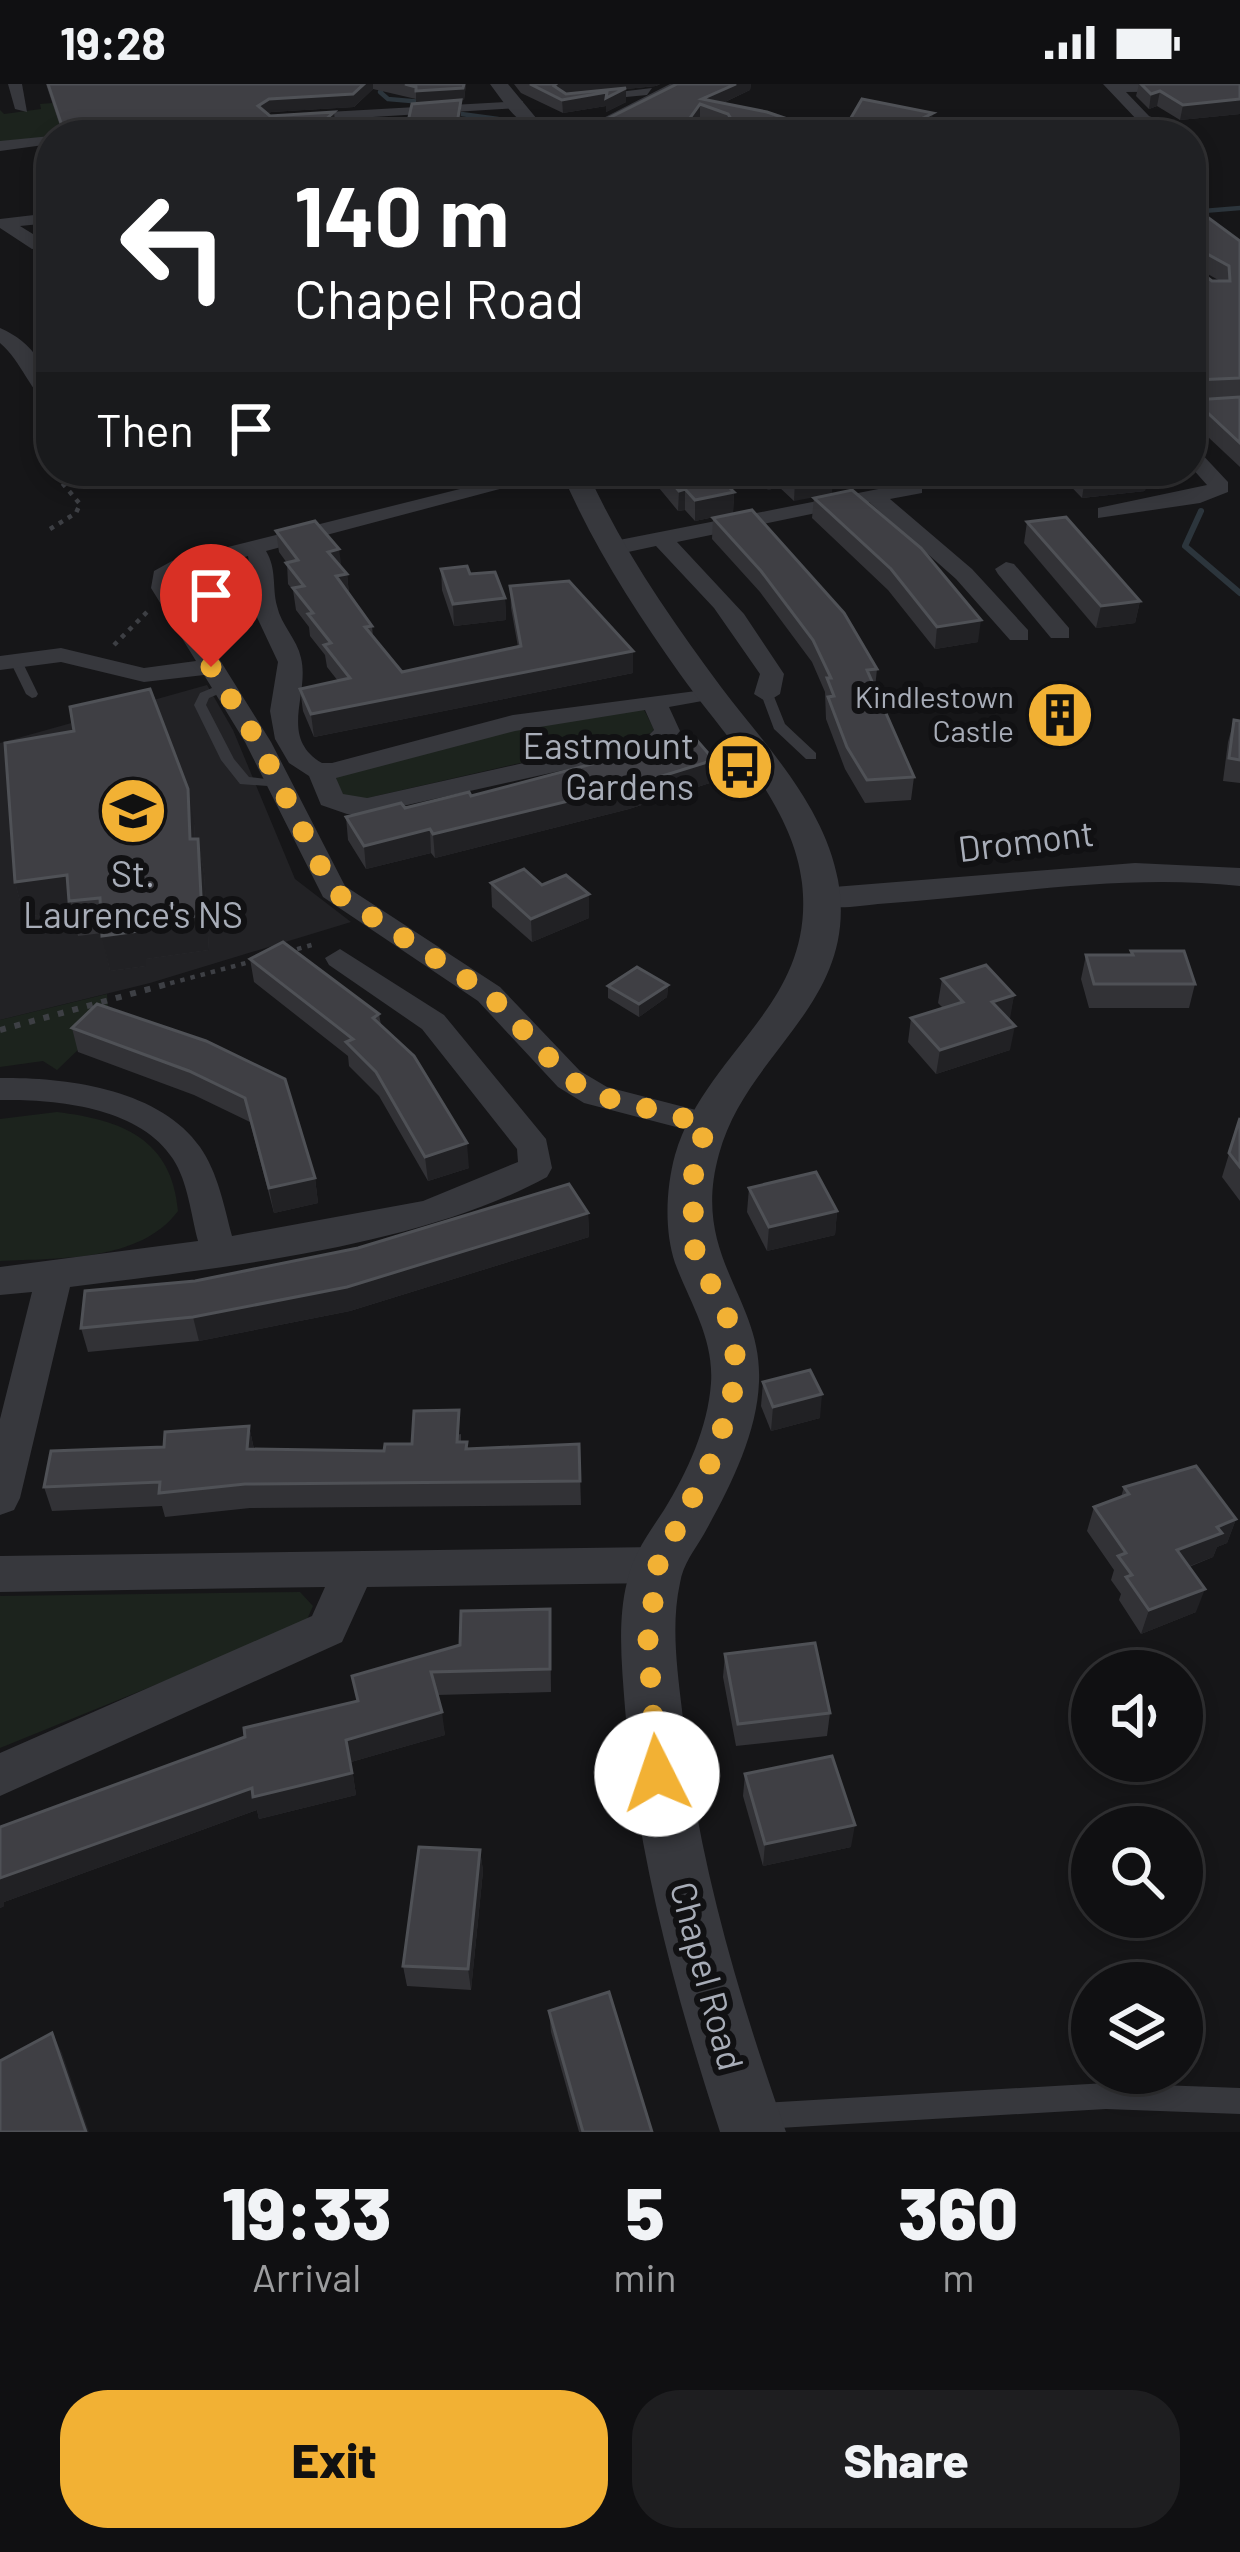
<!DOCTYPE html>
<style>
body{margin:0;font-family:Barlow,sans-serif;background:#1e1e20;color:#f1f3f6;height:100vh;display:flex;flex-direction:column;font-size:45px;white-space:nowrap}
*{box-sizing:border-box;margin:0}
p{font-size:39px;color:#9c9d9f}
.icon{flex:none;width:66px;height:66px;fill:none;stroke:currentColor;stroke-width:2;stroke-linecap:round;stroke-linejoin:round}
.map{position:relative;height:2048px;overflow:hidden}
.sheet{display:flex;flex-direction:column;background:#101012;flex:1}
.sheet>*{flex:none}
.guide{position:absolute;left:36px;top:36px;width:1170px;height:366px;border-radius:48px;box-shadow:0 6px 18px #0003,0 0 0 3px #303032;background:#202124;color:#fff;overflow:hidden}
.controls{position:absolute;left:1071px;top:1566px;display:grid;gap:24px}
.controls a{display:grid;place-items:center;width:132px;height:132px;border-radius:50%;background:#101012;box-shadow:0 6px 18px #0003,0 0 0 3px #303032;font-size:60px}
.pin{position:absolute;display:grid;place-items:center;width:102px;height:102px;color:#fff;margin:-123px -51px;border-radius:50% 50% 50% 0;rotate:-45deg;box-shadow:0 0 12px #0007}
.pin .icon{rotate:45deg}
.me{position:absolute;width:132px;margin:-66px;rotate:356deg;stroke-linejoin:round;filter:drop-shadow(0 0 9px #0008)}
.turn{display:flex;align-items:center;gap:42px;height:252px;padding:0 60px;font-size:54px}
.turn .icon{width:156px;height:156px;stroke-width:2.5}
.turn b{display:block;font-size:84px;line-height:102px}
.then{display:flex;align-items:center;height:114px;padding:0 60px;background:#0003;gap:24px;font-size:45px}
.eta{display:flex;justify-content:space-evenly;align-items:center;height:204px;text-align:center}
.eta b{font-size:72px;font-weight:800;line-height:84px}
.cta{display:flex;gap:24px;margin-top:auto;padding:24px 60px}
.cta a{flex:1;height:138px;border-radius:48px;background:#f2b134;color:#111;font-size:48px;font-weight:800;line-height:138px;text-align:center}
.cta a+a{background:#1e1e20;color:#f1f3f6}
.status{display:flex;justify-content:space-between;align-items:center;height:84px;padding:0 60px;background:#101012;direction:ltr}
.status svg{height:33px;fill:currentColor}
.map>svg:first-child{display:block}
.built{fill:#222225}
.green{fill:#1c231d}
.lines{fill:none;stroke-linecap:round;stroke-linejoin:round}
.stream-far1{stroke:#2c353c;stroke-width:4.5}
.stream{stroke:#2c353c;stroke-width:6}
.path-far1{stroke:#3d3f44;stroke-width:4.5;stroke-dasharray:4.5 6;stroke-linecap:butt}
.path{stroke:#3d3f44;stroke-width:6;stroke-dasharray:6 9;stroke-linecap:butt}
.service{fill:#37383d;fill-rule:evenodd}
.minor{fill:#37383d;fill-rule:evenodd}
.tertiary{fill:#37383d;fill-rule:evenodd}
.wall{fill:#323236;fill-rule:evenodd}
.shaded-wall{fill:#212124}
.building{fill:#3f3f44;stroke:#4f5156;stroke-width:3;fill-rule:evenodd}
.route{stroke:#f2b134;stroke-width:21;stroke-dasharray:0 37.8}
.labels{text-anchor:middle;stroke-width:12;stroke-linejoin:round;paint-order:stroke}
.far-poi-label{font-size:30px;fill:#a8adb8;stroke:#111113;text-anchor:end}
.poi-label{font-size:36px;fill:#a8adb8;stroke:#111113;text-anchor:end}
.street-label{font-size:36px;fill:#a8adb8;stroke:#111113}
</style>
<div class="status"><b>19:28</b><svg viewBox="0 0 49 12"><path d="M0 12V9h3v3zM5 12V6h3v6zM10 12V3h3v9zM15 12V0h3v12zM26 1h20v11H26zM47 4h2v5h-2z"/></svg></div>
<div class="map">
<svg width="1240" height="2048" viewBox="0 0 1240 2048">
<rect width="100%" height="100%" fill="#161618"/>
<path class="built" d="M207,601L233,646L295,795L351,838L150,899L0,936V659Z"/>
<g class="green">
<path d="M63,18L79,51L0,59V26L4,30L41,25L40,20Z"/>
<path d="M643,624L654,645L651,649L363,715H346L337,708L336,691L503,645Z"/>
<path d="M107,910L109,936L57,986L43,977L0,983V936Z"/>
<path d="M57,1028C122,1036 172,1055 178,1127C140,1178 59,1174 0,1177V1035Z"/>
<path d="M300,1508L313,1522L305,1540L0,1664V1512Z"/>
</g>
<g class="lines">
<g class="stream-far1">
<path d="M385,0L380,8L388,15L434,19"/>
<path d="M454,29L498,35L510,51"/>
<path d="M1191,128L1240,124"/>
</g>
<g class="stream">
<path d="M1173,387L1180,392"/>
<path d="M1201,427L1185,462L1240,509"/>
</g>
<g class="path-far1">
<path d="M49,332L45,338L51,385"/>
<path d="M50,445L76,429L80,420L52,387"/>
<path d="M114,561L147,528"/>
<path d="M287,868L315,860"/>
<path d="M160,902L257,876"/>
</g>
<path class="path" d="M0,946L171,899"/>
<g class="service">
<path d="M636,387H654L582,407L577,404Z"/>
<path d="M15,571L21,575L38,610L36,613L32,614L26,610L9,575Z"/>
<path d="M224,599L228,600V606L209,614L206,621L234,675L249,693L282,697V703L240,700L221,676L194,621L200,609Z"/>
<path d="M767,606L773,610L785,640L816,669V675H806L774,645L761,610Z"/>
<path d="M1106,1999L1240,2004V2030L1106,2025L762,2045L753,2041L749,2032L753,2023L762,2019Z"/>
</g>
<g class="minor">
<path d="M8,0H22L27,28L15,25Z"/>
<path d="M1103,0H1240V7L1126,8L1149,32L1176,43L1171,50L1139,38Z"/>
<path d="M652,4L647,11L584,17L577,13Z"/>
<path d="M523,17L518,24L292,38L285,34L292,30Z"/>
<path d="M975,33H985L1003,51H987Z"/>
<path d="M51,52V60L0,67V57Z"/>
<path d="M51,129V139L20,142L41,155L51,153V163L32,165L0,144V135Z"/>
<path d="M0,244C33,258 51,286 51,321C32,312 21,276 0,259Z"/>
<path d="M1191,364L1198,366L1228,398V408L1200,419L1098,434V424L1207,401L1191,383Z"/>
<path d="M532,387H568L266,467C277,485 272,503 277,522C281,541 297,555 301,574C310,611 278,653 322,679H332L513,631L719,604L723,609L719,614L669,623L680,647L667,663L367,730H347L321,721L309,692L289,679L275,655L270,627L278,578L254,527L251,507L228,510L216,503L220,498L251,493L248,472L174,495L175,504L271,658L345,802L500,903L580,987L607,1003L719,1032L724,1040L719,1048L707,1051L584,1019L558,1003L478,917L323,813L245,658L204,591L144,598L61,578L0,586V572L61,564L144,584L196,577L151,504L154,487L172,477ZM645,626L654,646L649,651L367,714L343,710L336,694L515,647Z"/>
<path d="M914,398L922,399V409L890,415L972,485L1028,546V556H1010L956,495L869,418L677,458L744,530L784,590L780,610L767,618L754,610L760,590L714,524L656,462L614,471L603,464L614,457Z"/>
<path d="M1006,478L1014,480L1069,544V554H1051L998,490L995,485Z"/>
<path d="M1135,779L1240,784V802C1117,789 1000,812 878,820C857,822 821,829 806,813L821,804Z"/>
<path d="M340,865L444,931L546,1055L552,1084L547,1093C416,1164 219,1184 70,1203L20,1414L14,1426L0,1431V1335L32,1208L0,1211V1183L198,1157C191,1131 188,1098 173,1075C140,1023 56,1015 0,1016V994C65,993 160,1005 200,1063C218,1089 224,1122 232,1152L423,1117L518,1078L517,1065L422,945L329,881L325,874Z"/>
<path d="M658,1463L673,1468L679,1481L673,1494L658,1499L367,1503L342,1558L0,1712V1669L312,1532L325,1503L0,1508V1472Z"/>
</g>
<g class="tertiary">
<path d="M490,0H508L537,35L559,45L560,51C524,51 510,27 490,0Z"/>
<path d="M670,0H693L594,51H570Z"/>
<path d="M561,387H587C622,465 670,534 721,603C765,661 824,721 838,796C860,919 747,966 719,1070C690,1174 763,1213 759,1298C757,1351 729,1405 704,1450C694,1467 683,1480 680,1499C671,1540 677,1584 682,1626C696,1771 738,1911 786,2048H720C675,1910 637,1770 625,1624C622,1583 617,1538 627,1498C633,1470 649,1449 664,1426C687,1389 708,1343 711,1299C714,1254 690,1219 675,1179C664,1146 666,1104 675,1071C706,966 816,921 802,799C793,720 724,652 680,590C634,525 592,460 561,387Z"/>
</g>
</g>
<g class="wall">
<path d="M46,0H466L464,16L416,19V15L373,5L354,23L271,28L267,30L270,32L334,28L335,40L324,51H63Z"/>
<path d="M514,0H660L656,2L626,5V18L606,28V22L563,29L521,9Z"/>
<path d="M677,0H751L750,6L723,19L834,51L605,50V36Z"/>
<path d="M1139,0H1240V30L1180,36L1157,22L1149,25L1136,12Z"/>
<path d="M1191,121L1240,157V313L1191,315ZM1192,181L1220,197H1212Z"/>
<path d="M1240,313V383L1191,337L1194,316Z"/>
<path d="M650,387H712L734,408L733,429L695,437L685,426L678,427L650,393Z"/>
<path d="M757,387H831L794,417L779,403L768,406Z"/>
<path d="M1056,387H1148L1145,407L1082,414Z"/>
<path d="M814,414L978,558L935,565L888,506L812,434Z"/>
<path d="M713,434L877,585L875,604L914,693L911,716L865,719L845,685L826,635L825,608L812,578L760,508L712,455Z"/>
<path d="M1027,438L1140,517L1135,539L1096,544L1024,459Z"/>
<path d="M276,447L341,484L347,490L349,510L372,542L373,553L402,588L518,563L511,524L510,502L633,589L314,653L303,627L300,605L338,597L327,583L325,571L310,552L309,543L296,526L293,506L288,500L287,479L279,468Z"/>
<path d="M441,485L470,490L505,514L506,536L454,542L442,506Z"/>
<path d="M1234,636L1240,637V699L1223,697L1228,658Z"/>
<path d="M713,698L629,725L435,774L431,769L366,785L348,756L346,733L471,712Z"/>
<path d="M194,739L195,755H198L204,789L209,866L146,875V882L110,887L102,849L78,852L72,826L24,833L15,798Z"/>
<path d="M491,799L542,801L589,810V834L532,858L492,823Z"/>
<path d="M1131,867L1195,900L1189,924H1089L1081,895L1086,871H1131Z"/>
<path d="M250,875L379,930L381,941L469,1084L428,1097L379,1012L349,982L348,972L254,898Z"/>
<path d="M942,895L1014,911L1009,936L1010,966L936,990L908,958L911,934L943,924L938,919Z"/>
<path d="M668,901L667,913L639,933L608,914V902Z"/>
<path d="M72,944L206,957L315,1094L318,1119L274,1129L250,1038L194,1011L78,968Z"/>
<path d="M1240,1034V1117L1222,1093Z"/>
<path d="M749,1104L837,1127L835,1151L767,1167L747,1128Z"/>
<path d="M588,1129L589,1153L350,1227L199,1257L88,1268L81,1244L195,1197Z"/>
<path d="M763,1298L820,1334L771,1347L761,1322Z"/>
<path d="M249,1342L254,1365L384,1367L461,1350V1358L467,1365L579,1360L581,1421L250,1424L165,1433L162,1422L52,1427L44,1403L164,1363Z"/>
<path d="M1124,1403L1236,1435L1227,1459L1217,1463L1213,1473L1189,1483L1196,1528L1141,1550L1119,1516L1121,1510L1111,1496L1114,1486L1087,1447L1094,1423L1121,1413Z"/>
<path d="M550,1525L551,1608L437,1611L445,1651L351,1678L356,1711L259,1735L257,1726L4,1818V1822L0,1824V1743L357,1617L352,1592L460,1561Z"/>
<path d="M725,1570L830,1629L827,1652L736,1662L723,1593Z"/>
<path d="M745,1690L851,1763L763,1782L743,1712Z"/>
<path d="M480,1766L483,1787L471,1906L407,1902L403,1882Z"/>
<path d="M549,1927L652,2048H579L551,1948Z"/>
</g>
<g class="shaded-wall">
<path d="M364,0H373V5L354,23L271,28L260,34L258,22L269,15Z"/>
<path d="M466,0L464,16L416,19V7Z"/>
<path d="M556,0H660L656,2L626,5V18L606,28V22L563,29L562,16L624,5L558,11L554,2Z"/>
<path d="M736,0H751L750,6L712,24L702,15Z"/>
<path d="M1160,7L1157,22L1149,25L1151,10Z"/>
<path d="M1240,15V30L1180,36L1183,21Z"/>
<path d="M461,16V32L458,51H455Z"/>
<path d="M700,20V34L690,48V34Z"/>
<path d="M334,28L335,40L324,51H316L315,45Z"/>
<path d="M933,29L931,43L915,51H889Z"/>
<path d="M769,387H780L779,403L768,406Z"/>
<path d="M965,387H1006L964,394Z"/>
<path d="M1148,387L1145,407L1082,414L1085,394Z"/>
<path d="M833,389L832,410L794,417L795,397Z"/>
<path d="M685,405V426L678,427L679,407Z"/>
<path d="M734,408L733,429L695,437V416Z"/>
<path d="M339,465L342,486L328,468Z"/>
<path d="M347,490L349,511L336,492Z"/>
<path d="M505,514L506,536L454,542L453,520Z"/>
<path d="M1140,517L1135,539L1096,544L1101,522Z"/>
<path d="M981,536L978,558L935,565L937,543Z"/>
<path d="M633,567V589L314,653L311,630Z"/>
<path d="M714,676L713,698L629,725L435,774L433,750Z"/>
<path d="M188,705L194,739L197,790L190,755Z"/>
<path d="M430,745L431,769L366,785L364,762Z"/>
<path d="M198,755L204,789L209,866L146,875V882L110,887L102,852L138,841Z"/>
<path d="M67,791L72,826L24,833L15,798Z"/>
<path d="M589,810V834L532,858L531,835Z"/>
<path d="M668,901L667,913L639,933V920Z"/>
<path d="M1014,911L1010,935L988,942L992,918Z"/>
<path d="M1015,942L1010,966L936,990L940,966Z"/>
<path d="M467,1059L469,1084L428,1097L425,1073Z"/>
<path d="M315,1094L318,1119L274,1129L269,1104Z"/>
<path d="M837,1127L835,1151L767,1167L769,1143Z"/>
<path d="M588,1129L589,1153L350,1227L199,1257L193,1233Z"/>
<path d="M822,1310L820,1334L771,1347L773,1323Z"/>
<path d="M249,1342L254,1366L247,1365Z"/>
<path d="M1236,1435L1227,1459L1217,1463L1213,1473L1169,1490L1177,1466L1217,1443Z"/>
<path d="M1205,1505L1196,1528L1141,1550L1149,1526Z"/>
<path d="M442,1628L445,1651L351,1678L356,1711L259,1735L257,1726L4,1818V1822L0,1824V1794L346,1656Z"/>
<path d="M855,1741L851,1763L763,1782L765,1760Z"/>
<path d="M480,1766L483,1787L471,1906L468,1885Z"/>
<path d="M52,1949L62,1969L89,2048H86Z"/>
</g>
<g class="building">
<path d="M48,0H364L353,10L269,15L258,22L270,32L334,28L315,45L318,51H65Z"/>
<path d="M405,0H464L463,4L416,7V3Z"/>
<path d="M530,0H556L554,2L566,10L626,4L606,14L607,8L562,16Z"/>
<path d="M677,0H736L702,15L767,28L834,51H636L605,36ZM700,20L728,30L733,38L728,41L690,34Z"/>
<path d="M1141,0H1240V15L1183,21L1160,7L1151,10Z"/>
<path d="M862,15L933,29L889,51H841Z"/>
<path d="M461,16L455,51H405L412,20Z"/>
<path d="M1191,121L1240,157V294L1195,296L1191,313ZM1191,161L1229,182L1230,197H1212L1192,182Z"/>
<path d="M1240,313V359L1194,316Z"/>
<path d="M662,387H712L734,408L695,416L685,405L679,407Z"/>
<path d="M784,387H831L833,389L795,397Z"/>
<path d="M1079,387H1142L1085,394Z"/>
<path d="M852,406L921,464L981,536L937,543L891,485L814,414Z"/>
<path d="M752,426L844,529L877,585L867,586L914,693L867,696L847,663L828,613L834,612L827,594H831L813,556L761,487L713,434Z"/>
<path d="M1066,433L1140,517L1101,522L1027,438Z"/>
<path d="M315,437L339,465L328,468L347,490L336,492L372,542L365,543L402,588L521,562L510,502L569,497L633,567L311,630L300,605L350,594L324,561L331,559L308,530L313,529L293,504L304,502L286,479L298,476L276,447Z"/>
<path d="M467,482L470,490L495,488L505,514L453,520L441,485Z"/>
<path d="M150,605L188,705L190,755H198L202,831L138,841L139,847L102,852L100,814L69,817L67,791L15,798L5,659L74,647L70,623Z"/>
<path d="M1234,636L1240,637V676L1229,674Z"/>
<path d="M694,653L714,676L630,702L433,750L430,745L364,762L346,733L401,719L405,724L469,708L471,712Z"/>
<path d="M524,785L542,801L566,791L589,810L531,835L491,799Z"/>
<path d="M283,858L379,930L373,934L414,972L467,1059L425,1073L376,988L346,958L353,955L250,875Z"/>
<path d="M1131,867H1184L1195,900H1094L1086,871H1133Z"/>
<path d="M986,881L1014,911L992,918L1015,942L940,966L911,934L963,918L942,895Z"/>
<path d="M637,883L668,901L639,920L608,902Z"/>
<path d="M97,920L206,957L285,995L315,1094L269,1104L245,1014L189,987L72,944Z"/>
<path d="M1240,1034V1083L1229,1069Z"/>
<path d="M816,1088L837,1127L769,1143L749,1104Z"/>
<path d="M569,1100L588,1129L347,1203L193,1233L81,1244L85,1207L195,1197L358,1164Z"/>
<path d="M810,1286L822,1310L773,1323L763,1298Z"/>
<path d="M459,1326L457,1358H467L466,1365L579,1360L580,1397L245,1400L159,1409L160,1398L44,1403L51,1367L164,1363L165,1348L249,1342L247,1365L384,1367L385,1360H412L414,1327Z"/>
<path d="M1196,1382L1236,1435L1217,1443L1222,1449L1177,1466L1205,1505L1149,1526L1126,1493L1132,1491L1118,1472L1126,1469L1094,1423L1129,1410L1124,1403Z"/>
<path d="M550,1525V1585L431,1588L442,1628L346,1656L352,1689L253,1713L252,1704L0,1794V1743L245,1653L244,1644L358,1617L352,1592L460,1561L461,1527Z"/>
<path d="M815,1559L830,1629L738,1640L725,1570Z"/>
<path d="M832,1672L855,1741L765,1760L745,1690Z"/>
<path d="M419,1763L480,1766L468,1885L403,1882Z"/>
<path d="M609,1908L652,2048H583L549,1927Z"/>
<path d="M52,1949L86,2048H0V1977Z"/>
</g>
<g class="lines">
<path class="route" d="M211,583L258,658L333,807L489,910L569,995L596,1011L706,1040L692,1097L695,1168L728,1235L735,1269V1299L716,1368L658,1481L648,1556L657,1690"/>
</g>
<defs>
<symbol id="building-disc" viewBox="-11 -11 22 22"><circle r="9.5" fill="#f2b134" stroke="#111113"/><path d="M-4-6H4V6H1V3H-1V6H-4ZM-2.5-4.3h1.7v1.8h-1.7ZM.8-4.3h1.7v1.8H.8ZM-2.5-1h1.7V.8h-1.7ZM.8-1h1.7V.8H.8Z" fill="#111"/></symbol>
<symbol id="bus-disc" viewBox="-11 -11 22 22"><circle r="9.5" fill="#f2b134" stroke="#111113"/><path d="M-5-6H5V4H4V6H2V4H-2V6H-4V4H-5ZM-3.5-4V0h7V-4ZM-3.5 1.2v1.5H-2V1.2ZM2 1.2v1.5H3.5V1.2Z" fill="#111"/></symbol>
<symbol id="school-disc" viewBox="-11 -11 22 22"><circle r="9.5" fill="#f2b134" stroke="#111113"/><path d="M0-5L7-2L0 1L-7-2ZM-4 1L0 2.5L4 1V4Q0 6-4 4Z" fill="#111"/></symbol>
</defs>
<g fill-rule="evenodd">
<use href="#building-disc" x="1022" y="593" width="76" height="76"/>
<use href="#bus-disc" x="702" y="645" width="76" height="76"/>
<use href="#school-disc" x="95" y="689" width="76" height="76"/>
</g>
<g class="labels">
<g class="far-poi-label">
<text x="1014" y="624">Kindlestown<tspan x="1014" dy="34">Castle</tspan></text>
</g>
<g class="poi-label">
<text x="694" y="675">Eastmount<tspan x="694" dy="41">Gardens</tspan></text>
<text x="133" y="803" text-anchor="middle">St.<tspan x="133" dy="41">Laurence's NS</tspan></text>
</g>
<g class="street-label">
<text transform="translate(1026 757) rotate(-7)" y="13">Dromont</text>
<text transform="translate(707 1892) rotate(75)" y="13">Chapel Road</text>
</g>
</g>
</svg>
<div class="controls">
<a><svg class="icon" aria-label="sound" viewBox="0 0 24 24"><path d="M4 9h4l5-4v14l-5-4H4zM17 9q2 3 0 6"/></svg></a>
<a><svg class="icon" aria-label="search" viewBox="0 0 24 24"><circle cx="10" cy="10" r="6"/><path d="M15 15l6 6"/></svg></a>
<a><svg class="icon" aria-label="layers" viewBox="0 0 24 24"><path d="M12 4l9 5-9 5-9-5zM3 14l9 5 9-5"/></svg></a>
</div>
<div class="pin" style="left:211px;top:583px;background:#d93025"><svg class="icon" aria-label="arrive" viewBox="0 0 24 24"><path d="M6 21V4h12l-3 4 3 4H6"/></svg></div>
<svg class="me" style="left:657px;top:1690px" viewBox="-20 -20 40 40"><circle r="19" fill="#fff"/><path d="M0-13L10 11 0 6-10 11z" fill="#f2b134"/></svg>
<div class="guide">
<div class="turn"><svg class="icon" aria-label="left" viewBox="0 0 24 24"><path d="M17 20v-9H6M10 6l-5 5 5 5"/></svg><div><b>140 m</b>Chapel Road</div></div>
<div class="then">Then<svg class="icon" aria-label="arrive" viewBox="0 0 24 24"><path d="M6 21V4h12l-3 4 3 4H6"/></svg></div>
</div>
</div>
<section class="sheet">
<div class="eta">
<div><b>19:33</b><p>Arrival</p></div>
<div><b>5</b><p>min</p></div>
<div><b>360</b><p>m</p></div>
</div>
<div class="cta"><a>Exit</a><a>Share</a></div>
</section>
